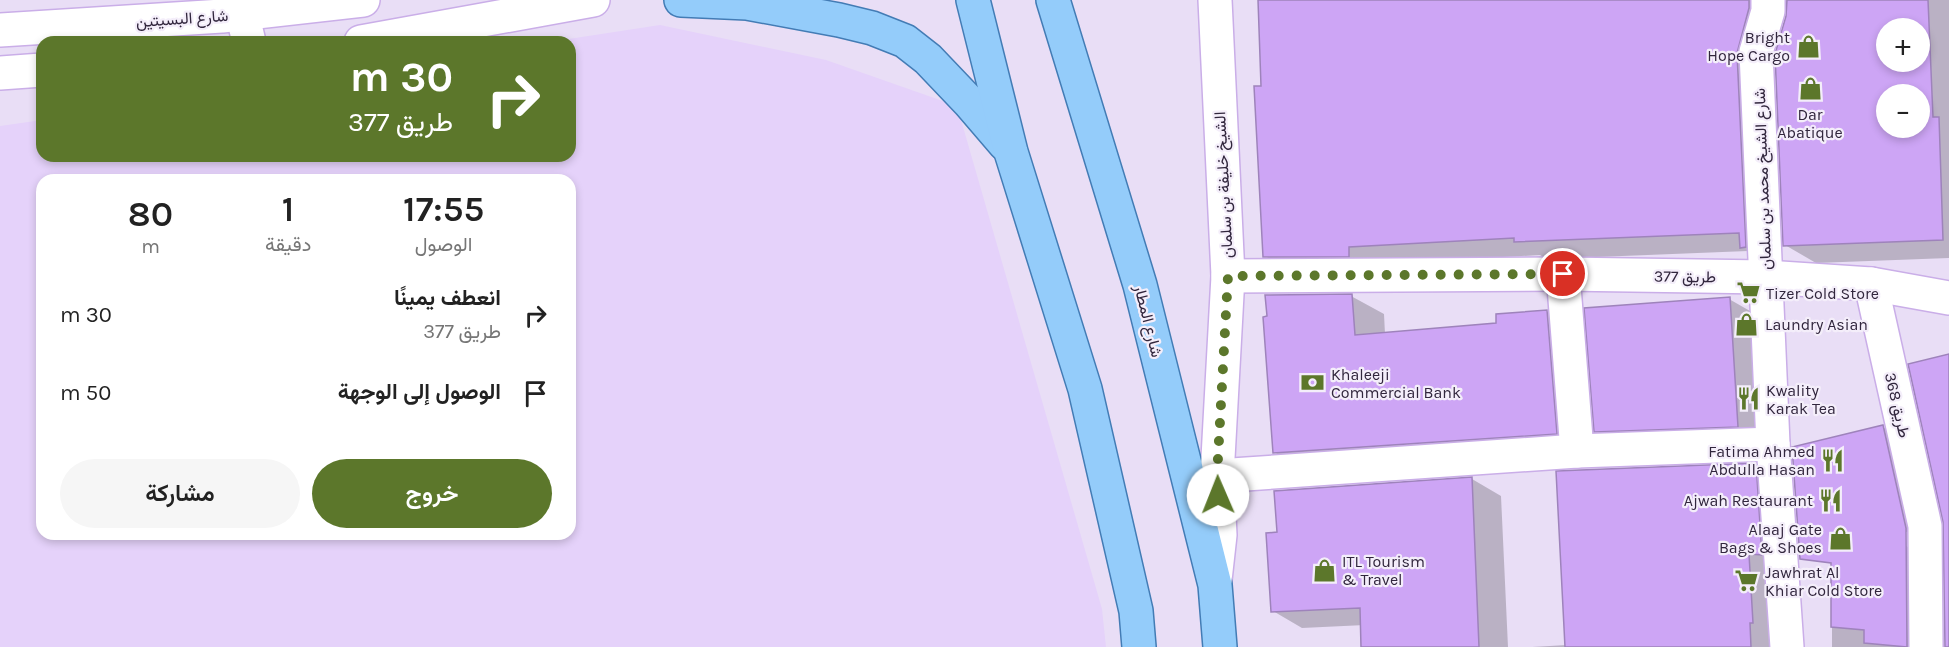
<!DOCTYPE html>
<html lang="ar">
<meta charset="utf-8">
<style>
body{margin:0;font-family:Karla,Vazirmatn,sans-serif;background:#f6f6f6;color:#222;direction:rtl;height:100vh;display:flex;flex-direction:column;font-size:22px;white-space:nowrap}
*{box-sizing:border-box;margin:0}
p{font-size:20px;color:#767676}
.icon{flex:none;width:33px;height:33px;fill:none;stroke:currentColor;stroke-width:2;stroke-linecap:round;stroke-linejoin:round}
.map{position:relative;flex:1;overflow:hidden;direction:ltr}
.side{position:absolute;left:36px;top:174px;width:540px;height:366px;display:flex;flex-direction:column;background:#fff;border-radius:18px;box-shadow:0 3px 9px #0003;direction:rtl}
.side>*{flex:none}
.banner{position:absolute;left:36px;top:36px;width:540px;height:126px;border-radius:18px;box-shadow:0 3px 9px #0003;direction:rtl;background:#5c772b;color:#fff;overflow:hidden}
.controls{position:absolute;left:1876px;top:18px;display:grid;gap:12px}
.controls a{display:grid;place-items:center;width:54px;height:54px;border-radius:50%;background:#fff;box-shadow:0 3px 9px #0003;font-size:30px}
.pin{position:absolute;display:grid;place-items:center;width:51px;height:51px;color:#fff;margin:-26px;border:3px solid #fff;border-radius:50%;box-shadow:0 2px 6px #0007}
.me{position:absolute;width:66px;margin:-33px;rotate:359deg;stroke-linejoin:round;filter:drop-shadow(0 0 4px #0008)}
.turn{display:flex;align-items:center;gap:21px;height:126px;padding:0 24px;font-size:27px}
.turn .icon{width:78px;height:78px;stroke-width:2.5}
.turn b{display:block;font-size:42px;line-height:51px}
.eta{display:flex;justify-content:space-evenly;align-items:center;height:102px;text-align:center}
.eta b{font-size:36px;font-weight:600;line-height:42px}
.action{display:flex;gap:12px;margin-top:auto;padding:12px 24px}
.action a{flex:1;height:69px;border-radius:36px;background:#5c772b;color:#fff;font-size:24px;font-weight:600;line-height:69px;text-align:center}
.action a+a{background:#f6f6f6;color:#222}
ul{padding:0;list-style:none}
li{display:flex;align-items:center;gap:18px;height:78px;padding:0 24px}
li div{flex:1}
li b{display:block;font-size:22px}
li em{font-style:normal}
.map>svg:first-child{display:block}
.built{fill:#e5d2fa;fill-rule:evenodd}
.shadow{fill:#0003;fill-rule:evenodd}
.building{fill:#cda5f5;stroke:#9e83bb;stroke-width:1.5;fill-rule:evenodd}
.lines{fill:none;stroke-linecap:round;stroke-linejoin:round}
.minor-casing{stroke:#caaee8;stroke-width:36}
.tertiary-casing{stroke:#caaee8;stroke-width:36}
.primary-casing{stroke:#437cb5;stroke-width:36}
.minor{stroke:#fff;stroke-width:33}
.tertiary{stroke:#fff;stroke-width:33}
.primary{stroke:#94ccfa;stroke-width:33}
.route{stroke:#5c772b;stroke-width:10;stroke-dasharray:0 18}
.labels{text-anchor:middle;stroke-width:4.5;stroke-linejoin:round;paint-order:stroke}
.street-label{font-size:16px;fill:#31263d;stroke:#f4eefa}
.poi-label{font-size:16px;fill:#31263d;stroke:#f4eefa;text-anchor:start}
</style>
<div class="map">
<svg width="1949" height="647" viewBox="0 0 1949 647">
<rect width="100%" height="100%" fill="#e9def6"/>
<path class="built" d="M660,25L826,60L957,106L1102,609L1106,647H0V126L42,120V156H570V42H549ZM42,180H570V534H42Z"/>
<g class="shadow">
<path d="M1260,0H1949V258L1816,263L1785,245L1788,3L1782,9L1780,27L1768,71L1772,265L1748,251L1547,259L1540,255L1379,264L1296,274L1265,256ZM1887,28H1920V62H1887ZM1887,94H1920V128H1887Z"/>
<path d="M1351,296L1384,314L1385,334L1498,325L1547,312L1579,330L1588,451L1306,471L1274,452Z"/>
<path d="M1729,299L1771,323L1779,450L1637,455L1596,431Z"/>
<path d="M1883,427L1909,442L1928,527L1859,543L1906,546L1936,563V647H1832V549Z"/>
<path d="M1755,465L1785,482L1783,647H1532L1567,645Z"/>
<path d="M1472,479L1501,496L1508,647H1386V624L1302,628L1273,611L1278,534Z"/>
</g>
<g class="building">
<path d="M1258,0H1749V8L1737,53L1746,247L1740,248L1739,233L1514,242V238L1349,247V257H1263L1254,86H1261Z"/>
<path d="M1787,0H1928L1933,117H1939L1943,240L1783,246L1775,54L1786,16ZM1887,28H1920V62H1887ZM1887,94H1920V128H1887Z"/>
<path d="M1352,294L1355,335L1496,323V314L1547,310L1557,434L1273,453L1263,317L1267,316L1265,295Z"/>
<path d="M1730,297L1738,427L1594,432L1584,308Z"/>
<path d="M1949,354V647H1945L1943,522L1908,364Z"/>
<path d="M1883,425L1906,528L1907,647L1864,643V630L1831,627V563L1800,559L1792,447Z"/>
<path d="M1756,463L1762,555L1749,554L1753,623H1750L1751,647H1565L1556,471Z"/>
<path d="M1472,477L1479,647H1361L1360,608L1271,612L1266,533L1277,532L1274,491Z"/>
</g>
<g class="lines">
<defs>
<g id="minor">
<path d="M239,0L249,42"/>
<path d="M1563,274L1577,451"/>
<path d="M1228,276L1563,274L1766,277L1871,284L1949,298"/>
<path d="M1871,284L1925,526L1926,647"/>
<path d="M1217,476L1577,451L1773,444"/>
</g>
<g id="tertiary">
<path d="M1215,0L1228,276L1217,476L1220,535L1215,580"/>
<path d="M1768,0V11L1756,52L1773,444L1787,647"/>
<path d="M0,30L222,16L363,0"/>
<path d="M361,42L593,0"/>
<path d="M0,73L42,70"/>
</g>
<g id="primary">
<path d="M681,0L747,3L839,20L872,28L905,41L928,59L969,102L1005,144"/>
<path d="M973,0L1011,152L1085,389L1136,611L1139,647"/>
<path d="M1053,0L1140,285L1215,585L1220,647"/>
</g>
</defs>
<use href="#minor" class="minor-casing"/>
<use href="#tertiary" class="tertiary-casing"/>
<use href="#primary" class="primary-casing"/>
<use href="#minor" class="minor"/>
<use href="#tertiary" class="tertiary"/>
<use href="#primary" class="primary"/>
</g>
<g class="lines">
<path class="route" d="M1218,495L1217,476L1228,276L1563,274"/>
</g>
<defs>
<symbol id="shop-bare" viewBox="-9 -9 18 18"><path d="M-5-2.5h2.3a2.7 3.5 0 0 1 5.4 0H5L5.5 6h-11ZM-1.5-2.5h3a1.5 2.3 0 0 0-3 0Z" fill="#5c772b" stroke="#f4eefa" stroke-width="2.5" paint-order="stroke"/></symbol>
<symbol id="supermarket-bare" viewBox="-9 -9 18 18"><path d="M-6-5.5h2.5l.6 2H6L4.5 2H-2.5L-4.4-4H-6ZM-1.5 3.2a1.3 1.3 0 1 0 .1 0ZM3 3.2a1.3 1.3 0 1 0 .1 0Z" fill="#5c772b" stroke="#f4eefa" stroke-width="2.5" paint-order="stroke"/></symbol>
<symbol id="bank-bare" viewBox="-9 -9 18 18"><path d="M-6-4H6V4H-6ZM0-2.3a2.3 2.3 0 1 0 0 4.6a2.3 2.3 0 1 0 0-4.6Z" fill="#5c772b" stroke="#f4eefa" stroke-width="2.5" paint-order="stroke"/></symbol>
<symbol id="restaurant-bare" viewBox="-9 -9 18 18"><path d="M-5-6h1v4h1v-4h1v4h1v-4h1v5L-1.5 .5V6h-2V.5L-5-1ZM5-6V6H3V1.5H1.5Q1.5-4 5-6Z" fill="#5c772b" stroke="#f4eefa" stroke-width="2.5" paint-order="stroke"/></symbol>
</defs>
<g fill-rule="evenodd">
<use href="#shop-bare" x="1792" y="30" width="33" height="33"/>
<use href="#shop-bare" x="1794" y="72" width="33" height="33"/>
<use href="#supermarket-bare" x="1732" y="276" width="33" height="33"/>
<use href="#shop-bare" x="1730" y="308" width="33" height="33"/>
<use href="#bank-bare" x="1296" y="366" width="33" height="33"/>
<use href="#restaurant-bare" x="1732" y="382" width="33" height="33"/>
<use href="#restaurant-bare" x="1816" y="444" width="33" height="33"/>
<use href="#restaurant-bare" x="1814" y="484" width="33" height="33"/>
<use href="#shop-bare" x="1824" y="522" width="33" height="33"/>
<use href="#shop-bare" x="1308" y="554" width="33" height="33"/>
<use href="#supermarket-bare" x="1730" y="564" width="33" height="33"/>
</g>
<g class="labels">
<g class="street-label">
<text transform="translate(182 18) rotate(-4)" y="6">شارع البسيتين</text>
<text transform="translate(1762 179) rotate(-92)" y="6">شارع الشيخ محمد بن سلمان</text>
<text transform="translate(1223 185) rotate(-93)" y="6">الشيخ خليفة بن سلمان</text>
<text transform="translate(1685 276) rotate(1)" y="6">طريق 377</text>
<text transform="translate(1149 321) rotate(76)" y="6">شارع المطار</text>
<text transform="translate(1898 405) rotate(77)" y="6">طريق 368</text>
</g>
<g class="poi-label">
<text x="1790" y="43" text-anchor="end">Bright<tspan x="1790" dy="18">Hope Cargo</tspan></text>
<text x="1810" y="120" text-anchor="middle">Dar<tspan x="1810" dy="18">Abatique</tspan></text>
<text x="1766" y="299">Tizer Cold Store</text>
<text x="1765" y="330">Laundry Asian</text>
<text x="1331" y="380">Khaleeji<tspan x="1331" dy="18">Commercial Bank</tspan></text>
<text x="1766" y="396">Kwality<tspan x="1766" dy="18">Karak Tea</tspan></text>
<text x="1815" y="457" text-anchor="end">Fatima Ahmed<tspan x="1815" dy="18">Abdulla Hasan</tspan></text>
<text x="1813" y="506" text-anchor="end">Ajwah Restaurant</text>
<text x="1822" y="535" text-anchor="end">Alaaj Gate<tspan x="1822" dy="18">Bags &amp; Shoes</tspan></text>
<text x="1342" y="567">ITL Tourism<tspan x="1342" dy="18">&amp; Travel</tspan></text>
<text x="1765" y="578">Jawhrat Al<tspan x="1765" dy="18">Khiar Cold Store</tspan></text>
</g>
</g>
</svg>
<div class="controls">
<a>+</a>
<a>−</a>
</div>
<div class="pin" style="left:1563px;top:274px;background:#d93025"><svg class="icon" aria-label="arrive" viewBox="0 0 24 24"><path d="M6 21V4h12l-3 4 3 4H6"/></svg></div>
<svg class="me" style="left:1218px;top:495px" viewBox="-20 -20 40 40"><circle r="19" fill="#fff"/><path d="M0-13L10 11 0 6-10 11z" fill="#5c772b"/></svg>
<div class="banner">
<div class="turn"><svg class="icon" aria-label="right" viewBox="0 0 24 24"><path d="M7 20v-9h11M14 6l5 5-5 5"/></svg><div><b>30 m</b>طريق 377</div></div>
</div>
<section class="side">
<div class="eta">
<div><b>17:55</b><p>الوصول</p></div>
<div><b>1</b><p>دقيقة</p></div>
<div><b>80</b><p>m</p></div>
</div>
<ul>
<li><svg class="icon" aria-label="right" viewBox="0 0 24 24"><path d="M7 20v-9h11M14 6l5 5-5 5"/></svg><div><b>انعطف يمينًا</b><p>طريق 377</p></div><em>30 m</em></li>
<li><svg class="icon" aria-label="arrive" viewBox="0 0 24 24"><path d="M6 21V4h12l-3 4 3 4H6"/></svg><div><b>الوصول إلى الوجهة</b></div><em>50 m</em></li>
</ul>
<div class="action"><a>خروج</a><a>مشاركة</a></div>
</section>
</div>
